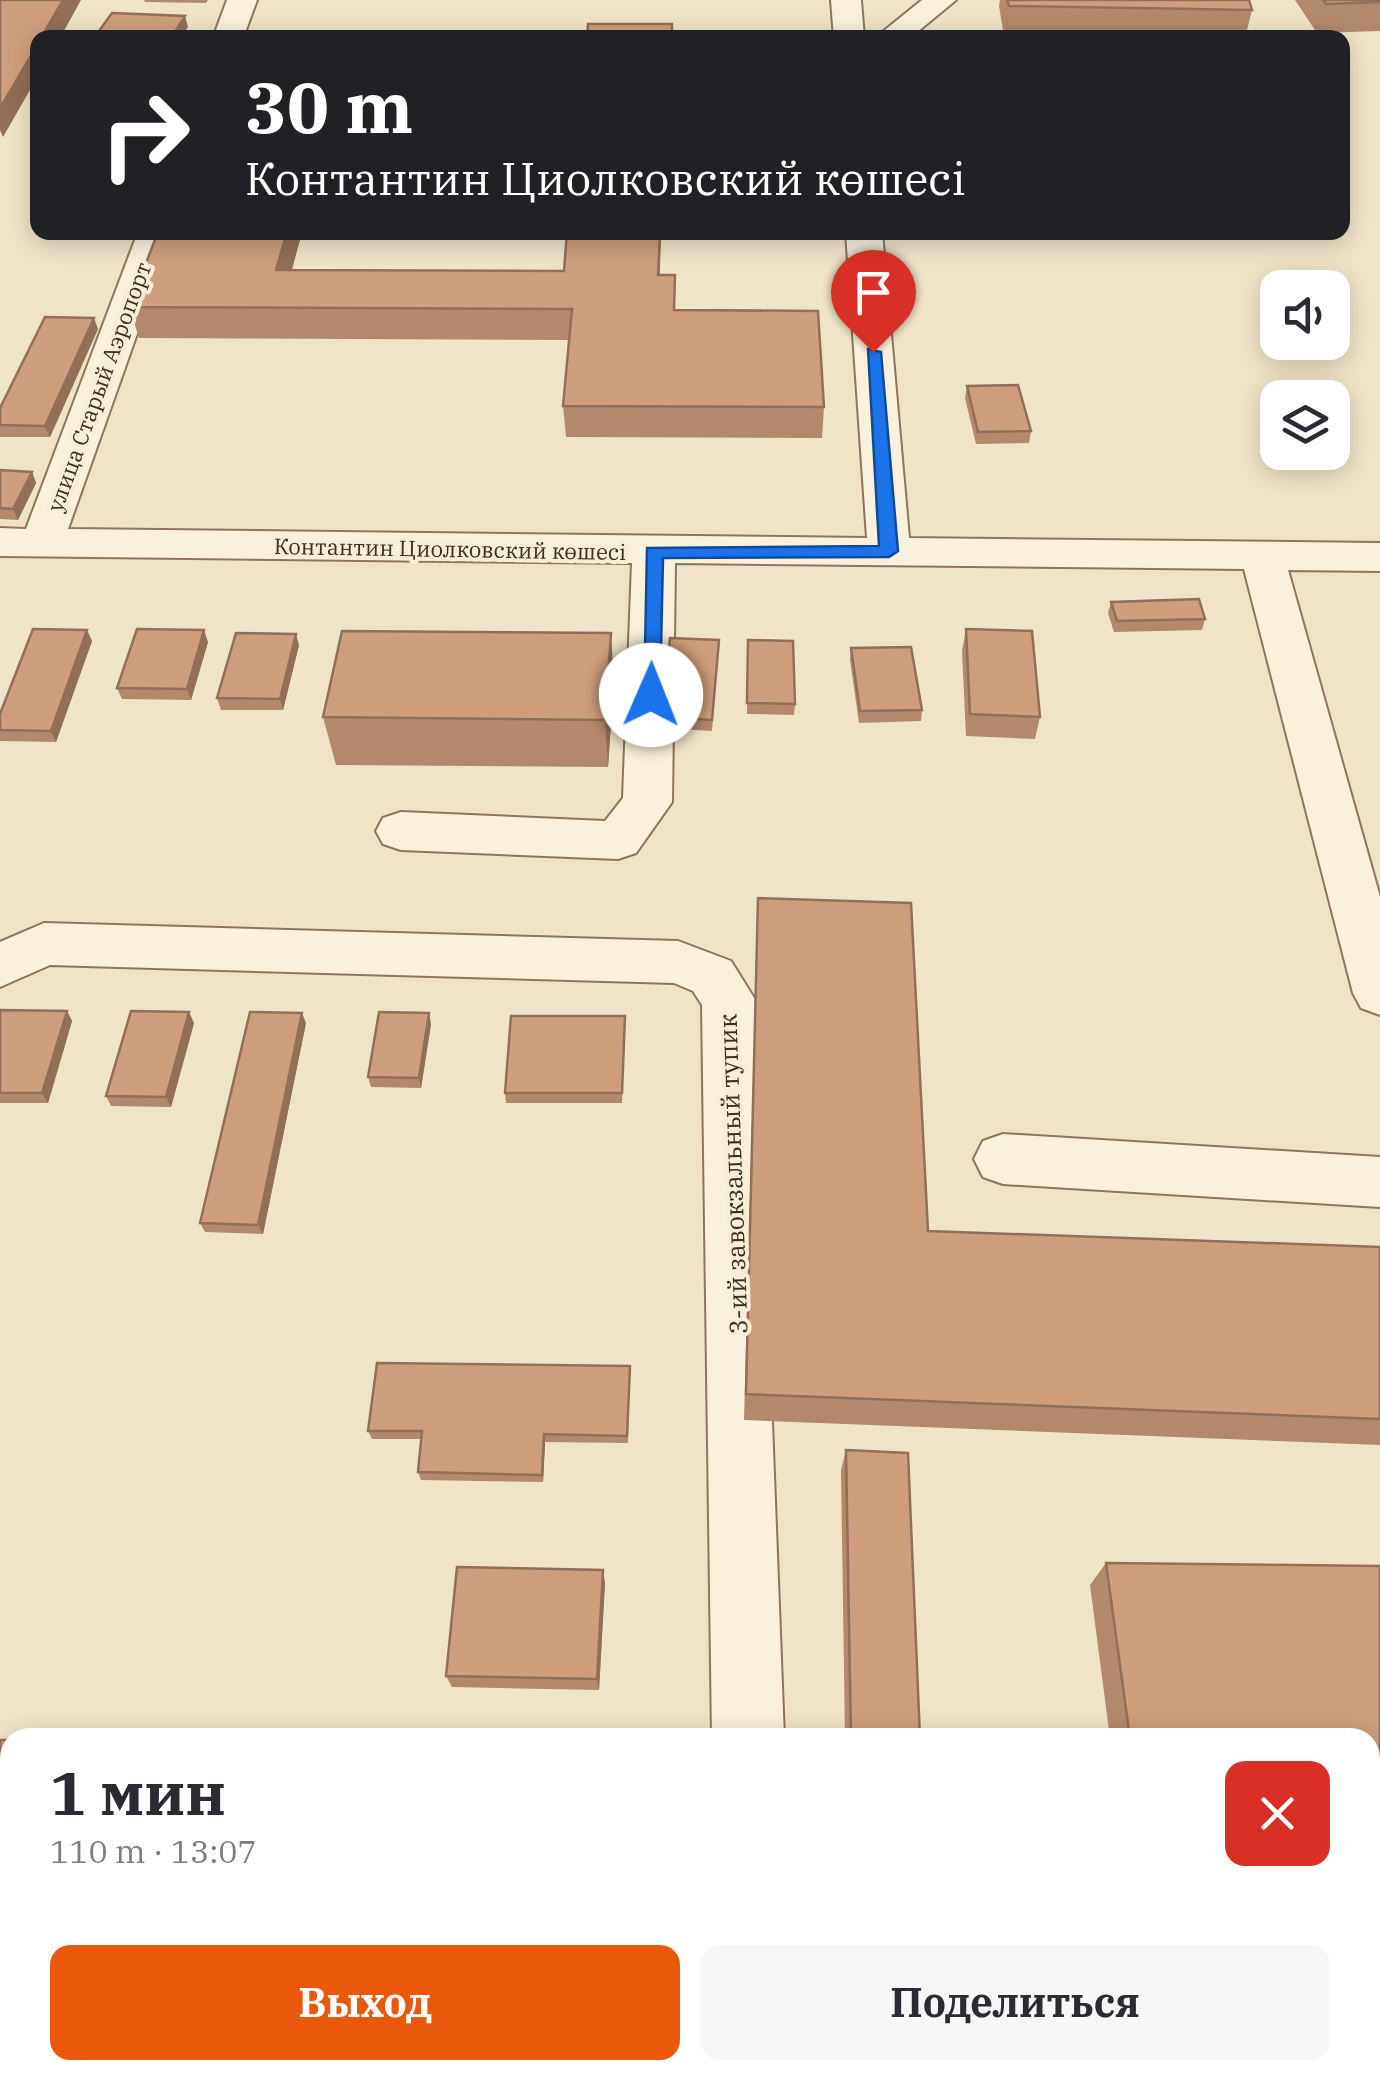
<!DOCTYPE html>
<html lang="ru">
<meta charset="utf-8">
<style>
body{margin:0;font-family:"IBM Plex Serif",serif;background:#f7f7f7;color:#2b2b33;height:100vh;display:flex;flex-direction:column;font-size:38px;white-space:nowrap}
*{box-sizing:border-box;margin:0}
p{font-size:32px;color:#7c7c81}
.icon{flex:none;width:55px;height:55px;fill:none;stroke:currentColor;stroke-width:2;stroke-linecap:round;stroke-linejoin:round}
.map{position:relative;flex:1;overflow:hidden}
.details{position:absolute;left:0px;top:1728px;width:1380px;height:352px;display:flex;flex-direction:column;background:#fff;border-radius:30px 30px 0 0;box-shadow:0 5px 25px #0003}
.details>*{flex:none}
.banner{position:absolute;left:30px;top:30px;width:1320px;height:210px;border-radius:20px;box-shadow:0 5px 25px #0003;background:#202124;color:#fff;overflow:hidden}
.controls{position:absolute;left:1260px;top:270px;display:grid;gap:20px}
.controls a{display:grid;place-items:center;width:90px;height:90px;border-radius:20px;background:#fff;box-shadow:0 5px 25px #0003;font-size:50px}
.pin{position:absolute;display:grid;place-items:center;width:85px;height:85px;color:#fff;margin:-102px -42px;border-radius:50% 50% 50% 0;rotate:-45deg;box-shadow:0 0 10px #0007}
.pin .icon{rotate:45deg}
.me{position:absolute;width:110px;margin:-55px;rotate:1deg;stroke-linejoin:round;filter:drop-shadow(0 0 8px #0008)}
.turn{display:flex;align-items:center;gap:35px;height:210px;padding:0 50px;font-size:45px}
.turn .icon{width:130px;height:130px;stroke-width:2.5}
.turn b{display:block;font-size:70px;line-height:85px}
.round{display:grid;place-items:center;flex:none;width:105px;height:105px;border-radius:20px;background:#f7f7f7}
.head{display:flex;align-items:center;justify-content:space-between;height:170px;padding:0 50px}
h1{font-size:60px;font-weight:700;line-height:75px}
.primary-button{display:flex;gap:20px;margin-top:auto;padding:20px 50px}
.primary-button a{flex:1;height:115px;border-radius:20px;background:#ea580c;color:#fff;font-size:40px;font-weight:700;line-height:115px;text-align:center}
.primary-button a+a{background:#f7f7f7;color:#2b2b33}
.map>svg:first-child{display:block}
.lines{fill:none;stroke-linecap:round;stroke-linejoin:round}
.minor-casing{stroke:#8d765c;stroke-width:4}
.minor{fill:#faf1dc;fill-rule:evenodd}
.wall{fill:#b2896c}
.shaded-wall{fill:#916f58}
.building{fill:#cf9f7d;stroke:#916f58;stroke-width:2.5}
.route{fill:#1a73e8;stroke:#114b97;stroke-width:2.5}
.labels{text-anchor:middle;stroke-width:8;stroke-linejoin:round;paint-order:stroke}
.far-street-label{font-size:22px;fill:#3d2e20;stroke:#f7eed8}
.street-label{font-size:25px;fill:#3d2e20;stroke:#f7eed8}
</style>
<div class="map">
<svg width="1380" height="2079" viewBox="0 0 1380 2079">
<rect width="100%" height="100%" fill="#f0e4c8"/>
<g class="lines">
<defs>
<g id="minor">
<path d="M227,0H257L243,38H213Z"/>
<path d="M831,0H861L864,38H834Z"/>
<path d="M922,0H956L910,38H875Z"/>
<path d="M138,232H173L68,529L867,538L846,232H882L909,538L1380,543V571L1288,570L1380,897V1015L1361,1008L1353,993L1244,569L675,563L672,802L636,853L618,859L401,850L383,844L376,831L383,818L401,812L605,821L623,798L632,563L0,556V528L26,529Z"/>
<path d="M44,923L678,941L731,961L756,1001L784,1738H712L702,1005L693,991L674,983L50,965L0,987V942Z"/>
<path d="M1003,1134L1380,1157V1207L1003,1184L983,1177L974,1159L983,1141Z"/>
<path d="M717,2070H797L798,2079H718Z"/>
</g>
</defs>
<use href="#minor" class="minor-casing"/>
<use href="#minor" class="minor"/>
</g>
<g class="wall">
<path d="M144,0H208L206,3L145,2Z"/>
<path d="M1000,0H1249L1252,10L1245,38L1004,36L999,6Z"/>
<path d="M1295,0H1380V31L1317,33Z"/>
<path d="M158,232H302L292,270L660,275L675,310L824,407L822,438L566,437L563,406L569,340L139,338L129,307Z"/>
<path d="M98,329L50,437H0V408Z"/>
<path d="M967,386L1031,431L1029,443L976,444L965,398Z"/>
<path d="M0,470L32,472L36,483L18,520L0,519Z"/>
<path d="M1111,602L1205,619L1202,630L1114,632L1108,613Z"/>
<path d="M966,629L1040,717L1035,739L966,736L962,651Z"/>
<path d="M719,640L712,731L662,728V717Z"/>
<path d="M748,640L795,704L794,715L747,714Z"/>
<path d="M92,641L56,742L0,741V714Z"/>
<path d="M208,642L191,700L122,699L117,688Z"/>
<path d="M299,645L283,710H221L217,698Z"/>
<path d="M851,648L922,710L921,721L859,723L850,660Z"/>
<path d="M614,681L608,767L336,765L323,717Z"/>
<path d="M758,898L928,1231L1380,1247V1445L744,1420Z"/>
<path d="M0,1010L67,1011L72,1021L48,1103H0Z"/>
<path d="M194,1023L171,1107L111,1106L106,1096Z"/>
<path d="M306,1023L263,1234L205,1232L200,1223Z"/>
<path d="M431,1024L421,1088L371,1087L368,1077Z"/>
<path d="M625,1026L622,1103H506L505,1093Z"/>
<path d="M630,1374L628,1443L545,1442L543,1482L421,1480L418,1472L422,1439H372L368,1431Z"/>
<path d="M846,1450L920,1738H845L841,1470Z"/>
<path d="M1106,1563L1380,1566V1822H1370V1738H1110L1090,1585Z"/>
<path d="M605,1583L599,1690L452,1687L446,1676Z"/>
</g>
<g class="shaded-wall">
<path d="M63,0H81L60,38H41Z"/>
<path d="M185,16L188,27L181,38H171Z"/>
<path d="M38,44V76L3,137L0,130V108Z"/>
<path d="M287,232H302L283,301L276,270Z"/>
<path d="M660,232H661L659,306L658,275Z"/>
<path d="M94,318L98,329L50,437L45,426Z"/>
<path d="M32,472L36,483L18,520L13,509Z"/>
<path d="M87,630L92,641L56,742L51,731Z"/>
<path d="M204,630L208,642L191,700L187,689Z"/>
<path d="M611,633L614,681L608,767L605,720Z"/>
<path d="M296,634L299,645L283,710L280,699Z"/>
<path d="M67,1011L72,1021L48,1103L42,1093Z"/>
<path d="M189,1012L194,1023L171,1107L166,1097Z"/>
<path d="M302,1013L306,1023L263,1234L258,1225Z"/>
<path d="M429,1013L431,1024L421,1088L419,1078Z"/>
<path d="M544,1434L545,1442L543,1482L542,1475Z"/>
<path d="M603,1570L605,1583L599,1690L597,1679Z"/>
<path d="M7,1740L10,1742V1767L0,1810V1770Z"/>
</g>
<g class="building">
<path d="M0,0H63L41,38H38V44L0,108Z"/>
<path d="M1007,0H1249L1252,10L1009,6Z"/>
<path d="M1323,0H1380V2L1326,4Z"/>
<path d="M112,13L185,16L171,38H94Z"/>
<path d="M588,24H672V38H587Z"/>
<path d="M158,232H287L276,270L564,271L567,232H660L658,275H675L674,310L818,311L824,407L563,406L572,309L129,307Z"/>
<path d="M45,317L94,318L45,426L0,425V408Z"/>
<path d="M1018,385L1031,431L978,432L967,386Z"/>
<path d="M0,470L32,472L13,509L0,508Z"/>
<path d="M1199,599L1205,619L1117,621L1111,602Z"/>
<path d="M33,629L87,630L51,731L0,730V714Z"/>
<path d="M137,629L204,630L187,689L117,688Z"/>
<path d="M966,629L1032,631L1040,717L970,714Z"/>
<path d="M342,631L611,633L605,720L323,717Z"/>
<path d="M236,633L296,634L280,699L217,698Z"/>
<path d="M670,638L719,640L712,720L662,717Z"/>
<path d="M748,640L793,641L795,704L747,703Z"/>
<path d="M911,647L922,710L860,711L851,648Z"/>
<path d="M758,898L911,903L928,1231L1380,1247V1419L746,1394Z"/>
<path d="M0,1010L67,1011L42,1093H0Z"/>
<path d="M131,1011L189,1012L166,1097L106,1096Z"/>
<path d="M250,1012L302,1013L258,1225L200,1223Z"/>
<path d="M379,1012L429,1013L419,1078L368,1077Z"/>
<path d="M511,1016H625L622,1093H505Z"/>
<path d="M377,1363L630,1366L627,1436L544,1434L542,1475L418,1472L422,1431H368Z"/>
<path d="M846,1450L908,1453L920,1738H851Z"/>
<path d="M1106,1563L1380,1566V1808H1370V1738H1130Z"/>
<path d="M457,1567L603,1570L597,1679L446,1676Z"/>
<path d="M0,1740H7L0,1770Z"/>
<path d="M421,2070H585L584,2079H420Z"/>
</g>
<path class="route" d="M868,349L881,352L898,551L889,557L663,558L660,695L651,702L644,700L647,548L879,546Z"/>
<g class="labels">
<g class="far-street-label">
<text transform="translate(99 387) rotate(-70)" y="8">улица Старый Аэропорт</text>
<text transform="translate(450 549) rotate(1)" y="8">Контантин Циолковский көшесі</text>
</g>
<g class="street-label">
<text transform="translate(733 1174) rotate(-92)" y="9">3-ий завокзальный тупик</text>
</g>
</g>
</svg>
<div class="controls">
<a><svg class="icon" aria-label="sound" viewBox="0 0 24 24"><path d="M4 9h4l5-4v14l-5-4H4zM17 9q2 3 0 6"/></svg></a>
<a><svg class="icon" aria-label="layers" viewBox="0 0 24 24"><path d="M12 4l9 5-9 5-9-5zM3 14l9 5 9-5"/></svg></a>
</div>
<div class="pin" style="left:873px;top:352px;background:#d93025"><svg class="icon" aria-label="arrive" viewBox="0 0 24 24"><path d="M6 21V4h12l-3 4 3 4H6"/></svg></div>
<svg class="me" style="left:651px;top:695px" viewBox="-20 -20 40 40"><circle r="19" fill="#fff"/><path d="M0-13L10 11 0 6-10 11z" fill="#1a73e8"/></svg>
<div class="banner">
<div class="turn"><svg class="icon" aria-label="right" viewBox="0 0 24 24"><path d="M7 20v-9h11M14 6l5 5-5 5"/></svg><div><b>30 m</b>Контантин Циолковский көшесі</div></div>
</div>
<section class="details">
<div class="head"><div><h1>1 мин</h1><p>110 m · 13:07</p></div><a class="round" style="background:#d93025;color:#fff"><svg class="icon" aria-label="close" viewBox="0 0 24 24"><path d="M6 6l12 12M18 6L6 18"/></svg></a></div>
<div class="primary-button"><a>Выход</a><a>Поделиться</a></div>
</section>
</div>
